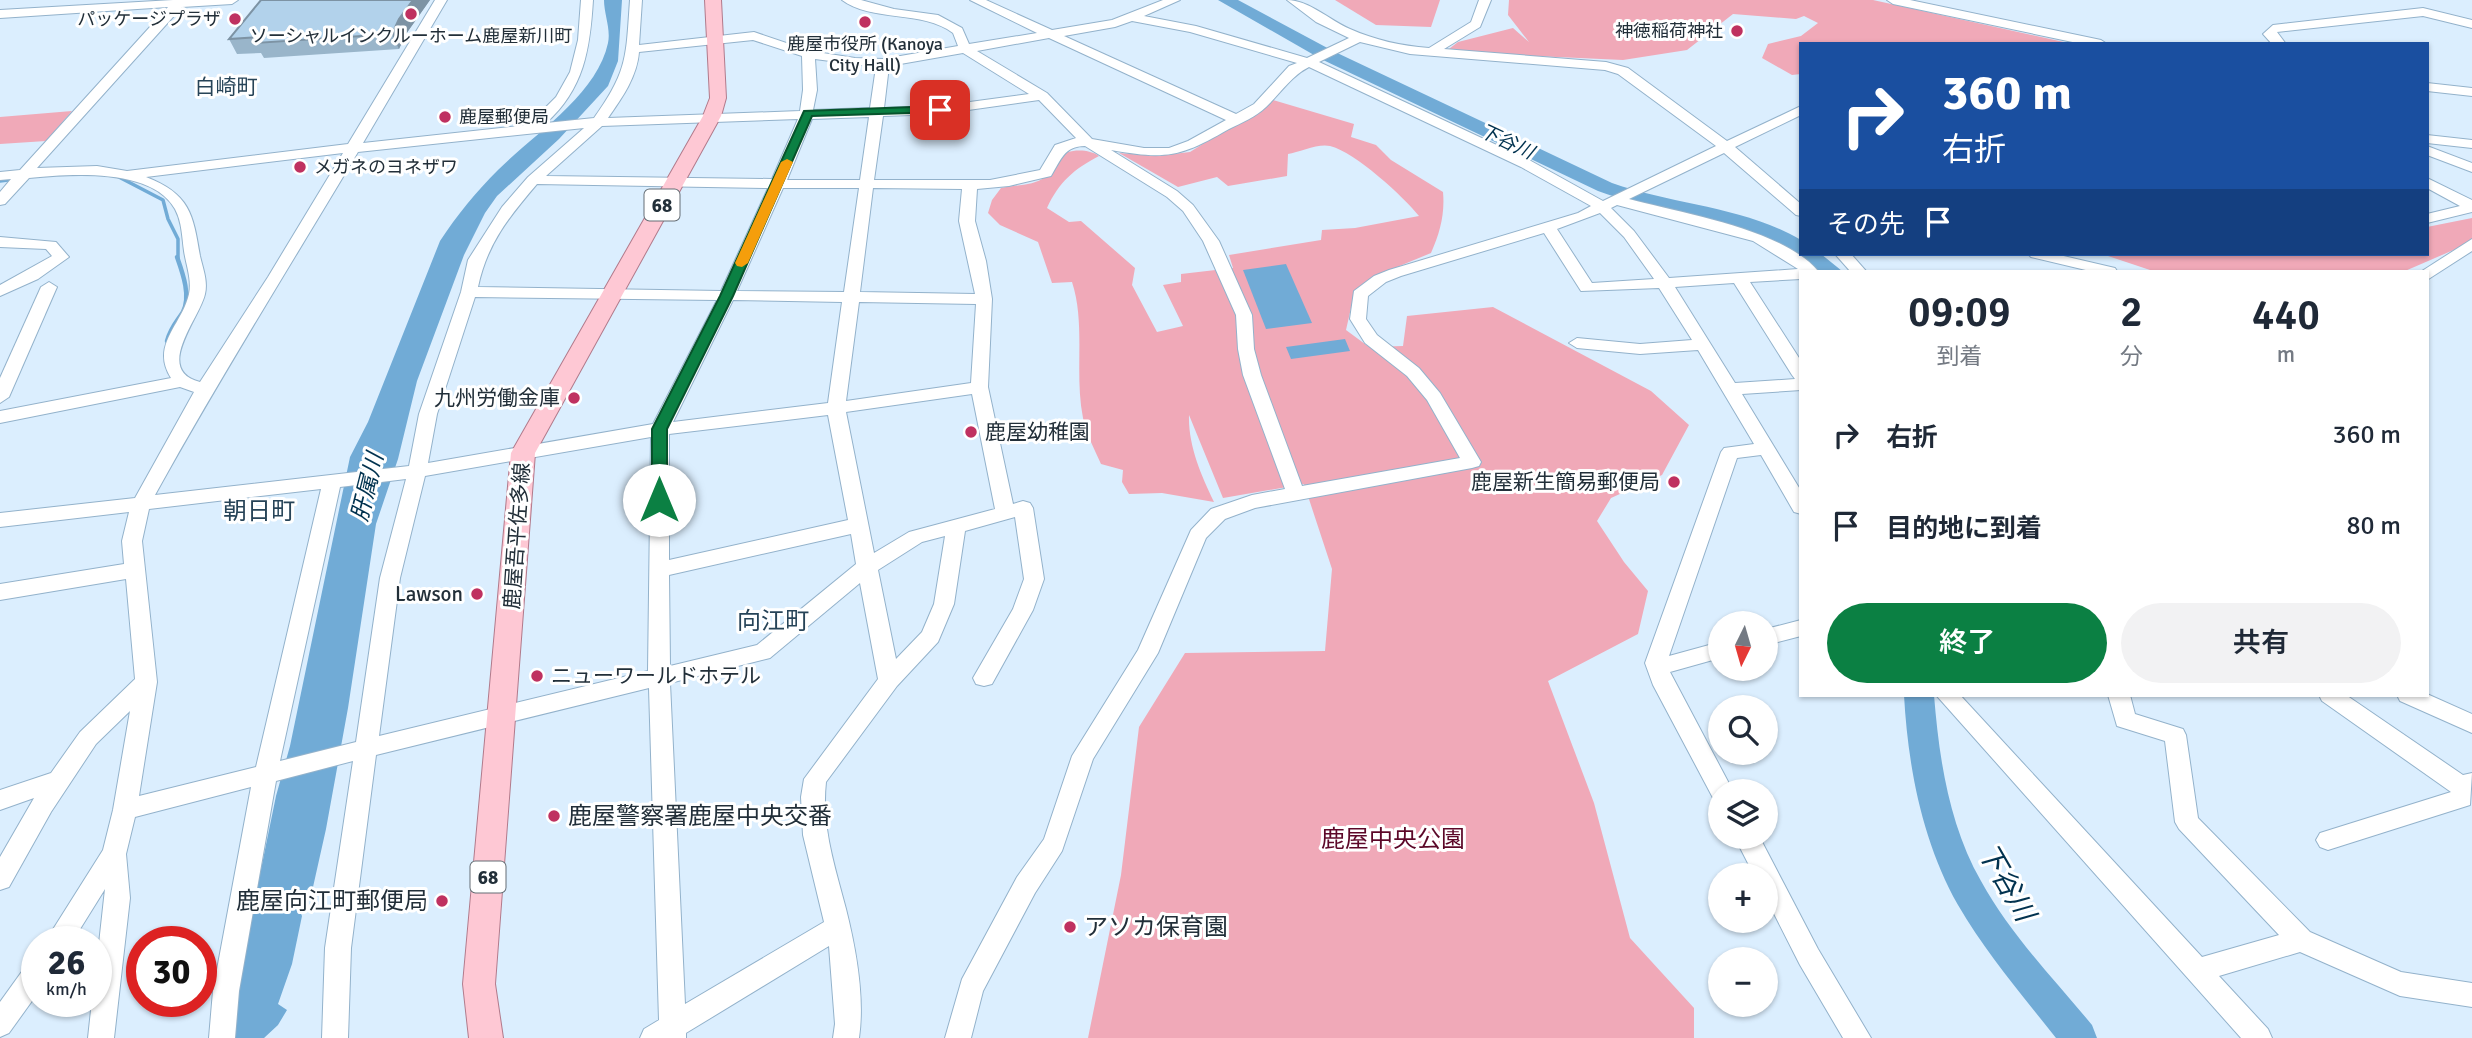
<!DOCTYPE html>
<html lang="ja">
<meta charset="utf-8">
<style>
body{margin:0;font-family:Signika,"Noto Sans JP",sans-serif;background:#f2f2f3;color:#1f2937;height:100vh;display:flex;flex-direction:column;font-size:26px;white-space:nowrap}
*{box-sizing:border-box;margin:0}
p{font-size:23px;color:#747a83}
.icon{flex:none;width:38px;height:38px;fill:none;stroke:currentColor;stroke-width:2;stroke-linecap:round;stroke-linejoin:round}
.map{position:relative;flex:1;overflow:hidden}
.sheet{position:absolute;left:1799px;top:270px;width:630px;height:427px;display:flex;flex-direction:column;background:#fff;border-radius:0px;box-shadow:0 2px 5px #0004}
.sheet>*{flex:none}
.top-card{position:absolute;left:1799px;top:42px;width:630px;height:214px;border-radius:0px;box-shadow:0 2px 5px #0004;background:#1a4fa0;color:#fff;overflow:hidden}
.needle{width:46px;rotate:185deg}
.tools{position:absolute;left:1708px;top:611px;display:grid;gap:14px}
.tools a{display:grid;place-items:center;width:70px;height:70px;border-radius:50%;background:#fff;box-shadow:0 2px 5px #0004;font-size:35px}
.speed{position:absolute;left:21px;top:926px;display:flex;gap:14px;font-size:35px;font-weight:700;text-align:center}
.speed>*{display:grid;place-content:center;width:91px;height:91px;border-radius:50%;background:#fff;box-shadow:0 2px 5px #0004;line-height:1}
.speed small{font-size:18px;font-weight:400}
.speed .limit{border:10px solid #d22;background:#fff;color:#111}
.pin{position:absolute;display:grid;place-items:center;width:60px;height:60px;color:#fff;margin:-30px;border-radius:14px;box-shadow:0 4px 10px #0006}
.me{position:absolute;width:77px;margin:-38px;rotate:0deg;stroke-linejoin:round;filter:drop-shadow(0 0 5px #0008)}
.turn{display:flex;align-items:center;gap:24px;height:147px;padding:0 28px;font-size:32px}
.turn .icon{width:91px;height:91px;stroke-width:2.5}
.turn b{display:block;font-size:49px;line-height:60px}
.then{display:flex;align-items:center;height:66px;padding:0 28px;background:#0003;gap:14px;font-size:26px}
.eta{display:flex;justify-content:space-evenly;align-items:center;height:119px;text-align:center}
.eta b{font-size:42px;font-weight:600;line-height:49px}
.cta{display:flex;gap:14px;margin-top:auto;padding:14px 28px}
.cta a{flex:1;height:80px;border-radius:42px;background:#0b8043;color:#fff;font-size:28px;font-weight:600;line-height:80px;text-align:center}
.cta a+a{background:#f2f2f3;color:#1f2937}
ul{padding:0;list-style:none}
li{display:flex;align-items:center;gap:21px;height:91px;padding:0 28px}
li div{flex:1}
li b{display:block;font-size:26px}
li em{font-style:normal}
.map>svg:first-child{display:block}
.green{fill:#f0a9b8}
.water{fill:#71abd6}
.lines{fill:none;stroke-linecap:round;stroke-linejoin:round}
.stream-far1{stroke:#71abd6;stroke-width:3.5}
.stream{stroke:#71abd6;stroke-width:4.5}
.river{fill:#71abd6;fill-rule:evenodd}
.minor-casing{stroke:#93b2cb;stroke-width:2}
.major-casing{stroke:#b17a8b;stroke-width:2}
.minor{fill:#fff;fill-rule:evenodd}
.major{fill:#fec8d4;fill-rule:evenodd}
.wall{fill:#99b5ca}
.shaded-wall{fill:#7d93a4}
.building{fill:#b2d2eb;stroke:#7d93a4;stroke-width:2}
.route{fill:#0b8043;stroke:#07532c;stroke-width:2}
.slow{fill:#f59e0b}
.poi-dot{fill:#bf3160;stroke:#fff;stroke-width:2.5}
.labels{text-anchor:middle;stroke-width:6;stroke-linejoin:round;paint-order:stroke}
.far-poi-label{font-size:18px;fill:#222f39;stroke:#fff;text-anchor:end}
.far-water-label{font-size:19px;font-style:italic;fill:#01324f;stroke:#fff}
.shield{fill:#fff;stroke:#646d74;stroke-width:2}
.shield-label{font-size:19px;font-weight:bold;fill:#222f39}
.far-quarter-label{font-size:21px;fill:#274458;stroke:#fff}
.poi-label{font-size:21px;fill:#222f39;stroke:#fff;text-anchor:end}
.street-label{font-size:21px;fill:#222f39;stroke:#fff}
.water-label{font-size:23px;font-style:italic;fill:#01324f;stroke:#fff}
.quarter-label{font-size:24px;fill:#274458;stroke:#fff}
.near-poi-label{font-size:24px;fill:#222f39;stroke:#fff;text-anchor:start}
.near-park-label{font-size:24px;fill:#5c0728;stroke:#fff}
.near-water-label{font-size:28px;font-style:italic;fill:#01324f;stroke:#fff}
</style>
<div class="map">
<svg width="2472" height="1038" viewBox="0 0 2472 1038">
<rect width="100%" height="100%" fill="#dbeefe"/>
<g class="green">
<path d="M1335,0H1440L1431,27L1376,25Z"/>
<path d="M1509,0H1873L2073,44H1801V74L1792,75L1762,58L1768,44L1801,36L1818,23L1804,16L1796,19L1733,14L1687,50L1623,60L1445,52L1458,42L1513,28L1529,42L1508,15Z"/>
<path d="M1273,100L1354,124L1351,137L1376,145L1391,160L1443,192C1445,214 1440,233 1431,253L1385,272L1355,290L1346,330L1369,347L1403,346L1407,316L1493,307L1651,391L1689,425L1662,475L1611,498L1597,521L1624,562L1648,591L1638,634L1548,681L1594,803L1630,938L1694,1008V1038H1088L1121,875L1139,727L1185,653L1325,651L1332,569L1304,484L1223,498L1189,415C1188,445 1201,475 1214,502L1162,493L1129,494L1122,482L1123,470L1101,464C1095,450 1086,434 1083,418C1074,373 1086,325 1072,282L1052,283L1038,242L1000,225L988,213L992,200L1001,188C1015,185 1034,186 1045,177C1051,173 1053,164 1058,158C1068,148 1089,149 1099,156C1074,169 1059,182 1047,208L1069,222L1081,221L1135,268L1132,285L1157,332L1183,326L1163,285L1181,282V274L1233,268L1229,255L1321,240L1322,230L1355,228L1419,216C1404,197 1355,152 1330,146C1319,143 1299,152 1288,154L1287,176L1228,186L1217,177L1178,187L1119,153L1157,156L1190,152Z"/>
<path d="M72,111L46,141L0,144V117Z"/>
<path d="M2472,218V242L2405,271H2153L2102,254H2427V227Z"/>
</g>
<g class="water">
<path d="M604,0H622L618,61L608,86L559,139L497,196L485,213L464,255L417,381L398,459L376,524L348,708L326,829L311,896L299,909L302,916L292,964L278,1004L287,1010L278,1025L264,1038H231L237,986L276,796L290,746L350,457L368,422L440,241C457,215 476,192 498,170C534,134 597,95 608,43C611,29 604,14 604,0Z"/>
<path d="M1286,264L1312,323L1266,329L1243,270Z"/>
<path d="M1345,339L1350,351L1291,359L1286,347Z"/>
</g>
<g class="lines">
<g class="stream-far1">
<path d="M115,175L163,200L168,219L178,239V259"/>
<path d="M0,181L16,179"/>
</g>
<path class="stream" d="M167,341C171,327 176,323 183,312C191,296 183,274 177,257"/>
<g class="river">
<path d="M1218,0H1238L1333,51L1612,183C1674,205 1743,206 1801,240V254H1821L1842,271H1818C1796,255 1775,241 1749,231C1700,213 1647,209 1598,191L1321,59Z"/>
<path d="M1904,695H1934C1939,758 1949,825 1981,881C2010,934 2054,979 2092,1025L2097,1038H2056C2022,995 1986,953 1958,905C1922,841 1908,767 1904,695Z"/>
</g>
<defs>
<g id="minor">
<path d="M173,0H238L232,4L182,7L37,168L97,166L127,171L348,144L435,0H447L363,143L528,125L556,97L570,72L578,40L581,0H593C590,49 584,89 546,123L594,118C628,71 626,56 630,0H642L639,45L754,32L810,51L855,58L883,59L958,46L953,33C923,10 871,22 842,0H861L894,9L938,15L962,28L969,44L1037,33L970,0H986L1052,30L1112,20L1163,0H1180L1144,16L1196,26L1307,58L1349,38L1316,22L1287,0C1309,0 1329,20 1350,29C1375,40 1401,46 1429,48L1471,22L1479,0H1491L1480,27L1444,49L1606,62L1628,68L1727,141L1801,106V115L1735,147L1801,204V216L1796,215L1724,153L1629,199C1681,213 1783,229 1818,271H1801V279L1750,282L1801,361V390L1742,394L1801,491V514L1794,512L1761,455L1737,458L1669,656L1720,642V658L1670,672L1733,791H1720V801L1713,798L1653,685L1645,663L1721,452L1724,448L1754,444L1698,350L1640,354L1577,348L1569,343L1577,338L1640,344L1692,340L1659,288L1581,291L1544,233L1401,276L1386,282L1368,296L1366,319L1377,335L1419,368L1440,393L1481,462L1479,466L1472,468L1255,508L1225,519L1206,538L1158,653L1093,759L1062,851L1035,893L983,991L971,1038H945L962,979L1017,877L1044,839L1072,756L1138,650L1191,530L1211,509L1252,495L1285,489L1243,375L1238,349L1236,315L1203,241L1183,211L1167,197L1085,146C1064,146 1061,160 1051,176L1009,186L977,189L975,221L986,261L992,299L988,387L1013,504L1023,501L1030,503L1033,508L1044,579L1033,610L992,684L984,686L976,684L973,678L1013,609L1024,579L1015,517L965,531L954,604L938,642L897,686L826,782C821,826 835,867 846,909C856,949 865,997 859,1038H833L835,1024L829,946L686,1033V1038H640L644,1029L659,1020L649,688L376,755L351,948L348,1038H322L325,948L353,761L276,781L239,991L235,1038H209L213,991L251,787L135,817L126,854L130,898L114,1038H88L92,1001H96V971L105,889L72,942H45L103,850L113,810L130,711L96,744L51,812L9,887L0,890V857L34,798L0,810V790L51,773L80,732L135,679L126,579L0,600V584L124,564L122,541L129,512L0,527V513L135,498L194,392L180,387L0,423V411L171,378C150,345 182,325 189,294C192,279 186,265 184,251C182,237 182,222 175,209C152,167 68,174 29,178L5,204L0,205V192L11,179L0,180V172L20,170L168,7L0,18V10ZM1132,21L1190,32L1297,63L1289,66L1254,104L1236,114L1064,36L1115,27ZM1049,38L1226,120L1188,141L1169,148H1144L1092,139L1047,93L977,51ZM753,40L802,56L803,90L800,111L608,118C622,98 637,77 639,52ZM1360,42L1410,54L1605,70L1618,74L1716,146L1603,201L1531,161L1319,62ZM963,53L1029,94L940,106L884,108L889,66ZM815,59L876,67L870,108L813,110L817,90ZM1309,67L1521,167L1591,206L1578,213L1389,270L1374,276L1354,291L1350,319L1365,343L1407,376L1427,400L1460,458L1302,486L1261,375L1254,349L1252,315L1219,241L1193,205L1177,191L1111,150C1166,160 1181,157 1229,129C1241,123 1256,117 1266,107C1280,94 1291,76 1309,67ZM1039,100L1076,138L1055,145L1040,170L990,180H874L883,116L940,114ZM869,117L860,180H787L812,119ZM798,119L772,179L546,176L602,126ZM584,128L528,177L502,207L468,260L461,292L419,414L409,466L155,495C219,379 290,266 358,152ZM343,153L268,277L200,382C153,370 200,318 205,294C208,281 203,269 200,256C193,214 190,194 146,177ZM537,184L768,188L721,291L478,287C487,244 508,218 537,184ZM783,188H859L844,292L737,291ZM873,188L962,189L959,221L975,294L860,292ZM1617,205L1753,241L1798,269L1669,278L1634,231L1611,208ZM1600,213L1624,237L1654,279L1592,283L1557,229ZM1734,283L1792,375L1795,379L1735,383L1675,287ZM475,297L717,300L653,424L428,463L437,414ZM733,300L842,302L828,403L673,422ZM859,302L976,304L971,383L846,401ZM972,394L995,509L909,532L874,553L846,412ZM828,415L848,520L669,560V434ZM651,437L648,671L379,736L400,578L425,476ZM406,479L380,578L356,742L280,761L340,487ZM321,489L256,767L139,796L157,682L142,541L149,509ZM851,534L856,564L757,645L670,666L669,575ZM945,536L934,604L922,632L896,659L878,570L922,542ZM860,583L878,679L804,779L801,797L803,835L824,922L685,1004L670,683L770,658Z"/>
<path d="M1887,0H1910L2101,40L2107,44H2082L1893,4Z"/>
<path d="M2423,8L2472,20V28L2423,16L2277,32L2286,44H2272L2263,34L2273,25Z"/>
<path d="M2427,83L2472,88V96L2427,91Z"/>
<path d="M2427,135L2472,140V148L2427,143Z"/>
<path d="M2427,146L2472,163V172L2427,155Z"/>
<path d="M2427,178L2472,200V212L2427,223V214L2460,206L2427,188Z"/>
<path d="M0,237L56,242L69,257L38,279L0,296V285L52,256L46,249L0,247Z"/>
<path d="M2472,239V251L2427,280V271H2422Z"/>
<path d="M1835,254H1851L1866,271H1850Z"/>
<path d="M2028,254H2055L2115,268L2117,271H2090L2031,257Z"/>
<path d="M49,282L57,287L9,397L0,403V378L41,287Z"/>
<path d="M1801,620V636L1766,645V629Z"/>
<path d="M2427,694L2472,714V733L2400,701L2397,695Z"/>
<path d="M1936,695H1960L2202,957L2279,935L2179,829L2175,822L2165,741L2117,726L2108,695H2130L2135,714L2183,729L2186,735L2198,818L2310,932L2401,972L2472,983V1007L2400,996L2300,952L2219,976L2268,1029L2272,1038H2241Z"/>
<path d="M2319,695H2346L2463,775L2472,773L2470,805L2328,850L2320,847L2316,840L2320,833L2451,792L2322,701Z"/>
<path d="M1734,836H1759L1818,949L1871,1038H1843L1800,965L1766,898V875H1754Z"/>
<path d="M37,960V994L9,1033L0,1037V1002L28,963Z"/>
</g>
<path id="major" d="M705,0H721L726,98L721,116L535,453L495,984L503,1038H469L463,984L511,453L703,116L710,98Z"/>
</defs>
<use href="#minor" class="minor-casing"/>
<use href="#major" class="major-casing"/>
<use href="#minor" class="minor"/>
<use href="#major" class="major"/>
</g>
<path class="wall" d="M261,0H430L406,34L399,49L264,58L261,53L237,54L229,39Z"/>
<path class="shaded-wall" d="M413,0H430L406,34L399,49L392,34L399,19Z"/>
<path class="building" d="M261,0H413L399,19L392,34L256,43L259,37L229,39Z"/>
<path class="route" d="M940,106L944,107V112L812,116L733,296L667,429V500L665,503H654L652,500V429L720,296L804,111Z"/>
<path class="slow" d="M787,159L793,162L748,263L742,267L737,266L735,263L781,162Z"/>
<g class="poi-dot">
<circle cx="411" cy="14" r="7"/>
<circle cx="235" cy="19" r="7"/>
<circle cx="865" cy="22" r="7"/>
<circle cx="1737" cy="31" r="7"/>
<circle cx="445" cy="117" r="7"/>
<circle cx="300" cy="167" r="7"/>
<circle cx="574" cy="398" r="7"/>
<circle cx="971" cy="432" r="7"/>
<circle cx="1674" cy="482" r="7"/>
<circle cx="477" cy="594" r="7"/>
<circle cx="537" cy="676" r="7"/>
<circle cx="554" cy="816" r="7"/>
<circle cx="442" cy="901" r="7"/>
<circle cx="1070" cy="927" r="7"/>
</g>
<g class="labels">
<g class="far-poi-label">
<text x="221" y="25">パッケージプラザ</text>
<text x="1723" y="37">神徳稲荷神社</text>
<text x="411" y="42" text-anchor="middle">ソーシャルインクルーホーム鹿屋新川町</text>
<text x="865" y="50" text-anchor="middle">鹿屋市役所 (Kanoya<tspan x="865" dy="21">City Hall)</tspan></text>
<text x="459" y="123" text-anchor="start">鹿屋郵便局</text>
<text x="314" y="173" text-anchor="start">メガネのヨネザワ</text>
</g>
<g class="far-water-label">
<text transform="translate(1507 141) rotate(25)" y="7">下谷川</text>
</g>
<g class="shield">
<rect x="644.5" y="189.5" width="35" height="31" rx="5"/>
<rect x="470.5" y="861.5" width="35" height="31" rx="5"/>
</g>
<g class="shield-label">
<text x="662" y="212">68</text>
<text x="488" y="884">68</text>
</g>
<g class="far-quarter-label">
<text x="226" y="94">白崎町</text>
</g>
<g class="poi-label">
<text x="560" y="405">九州労働金庫</text>
<text x="985" y="439" text-anchor="start">鹿屋幼稚園</text>
<text x="1660" y="489">鹿屋新生簡易郵便局</text>
<text x="463" y="601">Lawson</text>
<text x="551" y="683" text-anchor="start">ニューワールドホテル</text>
</g>
<g class="street-label">
<text transform="translate(517 536) rotate(-86)" y="7">鹿屋吾平佐多線</text>
</g>
<g class="water-label">
<text transform="translate(367 487) rotate(-76)" y="8">肝属川</text>
</g>
<g class="quarter-label">
<text x="259" y="519">朝日町</text>
<text x="773" y="629">向江町</text>
</g>
<g class="near-poi-label">
<text x="568" y="824">鹿屋警察署鹿屋中央交番</text>
<text x="428" y="909" text-anchor="end">鹿屋向江町郵便局</text>
<text x="1084" y="935">アソカ保育園</text>
</g>
<g class="near-park-label">
<text x="1393" y="847">鹿屋中央公園</text>
</g>
<g class="near-water-label">
<text transform="translate(2007 882) rotate(60)" y="10">下谷川</text>
</g>
</g>
</svg>
<div class="tools">
<a><svg class="needle" viewBox="-14 -14 28 28"><path d="M0-13l5 13h-10z" fill="#e53935"/><path d="M0 13l5-13h-10z" fill="#747a83"/></svg></a>
<a><svg class="icon" aria-label="search" viewBox="0 0 24 24"><circle cx="10" cy="10" r="6"/><path d="M15 15l6 6"/></svg></a>
<a><svg class="icon" aria-label="layers" viewBox="0 0 24 24"><path d="M12 4l9 5-9 5-9-5zM3 14l9 5 9-5"/></svg></a>
<a>+</a>
<a>−</a>
</div>
<div class="speed"><div>26<small>km/h</small></div><div class="limit">30</div></div>
<div class="pin" style="left:940px;top:110px;background:#d93025"><svg class="icon" aria-label="arrive" viewBox="0 0 24 24"><path d="M6 21V4h12l-3 4 3 4H6"/></svg></div>
<svg class="me" style="left:659px;top:500px" viewBox="-20 -20 40 40"><circle r="19" fill="#fff"/><path d="M0-13L10 11 0 6-10 11z" fill="#0b8043"/></svg>
<div class="top-card">
<div class="turn"><svg class="icon" aria-label="right" viewBox="0 0 24 24"><path d="M7 20v-9h11M14 6l5 5-5 5"/></svg><div><b>360 m</b>右折</div></div>
<div class="then">その先<svg class="icon" aria-label="arrive" viewBox="0 0 24 24"><path d="M6 21V4h12l-3 4 3 4H6"/></svg></div>
</div>
<section class="sheet">
<div class="eta">
<div><b>09:09</b><p>到着</p></div>
<div><b>2</b><p>分</p></div>
<div><b>440</b><p>m</p></div>
</div>
<ul>
<li><svg class="icon" aria-label="right" viewBox="0 0 24 24"><path d="M7 20v-9h11M14 6l5 5-5 5"/></svg><div><b>右折</b></div><em>360 m</em></li>
<li><svg class="icon" aria-label="arrive" viewBox="0 0 24 24"><path d="M6 21V4h12l-3 4 3 4H6"/></svg><div><b>目的地に到着</b></div><em>80 m</em></li>
</ul>
<div class="cta"><a>終了</a><a>共有</a></div>
</section>
</div>
